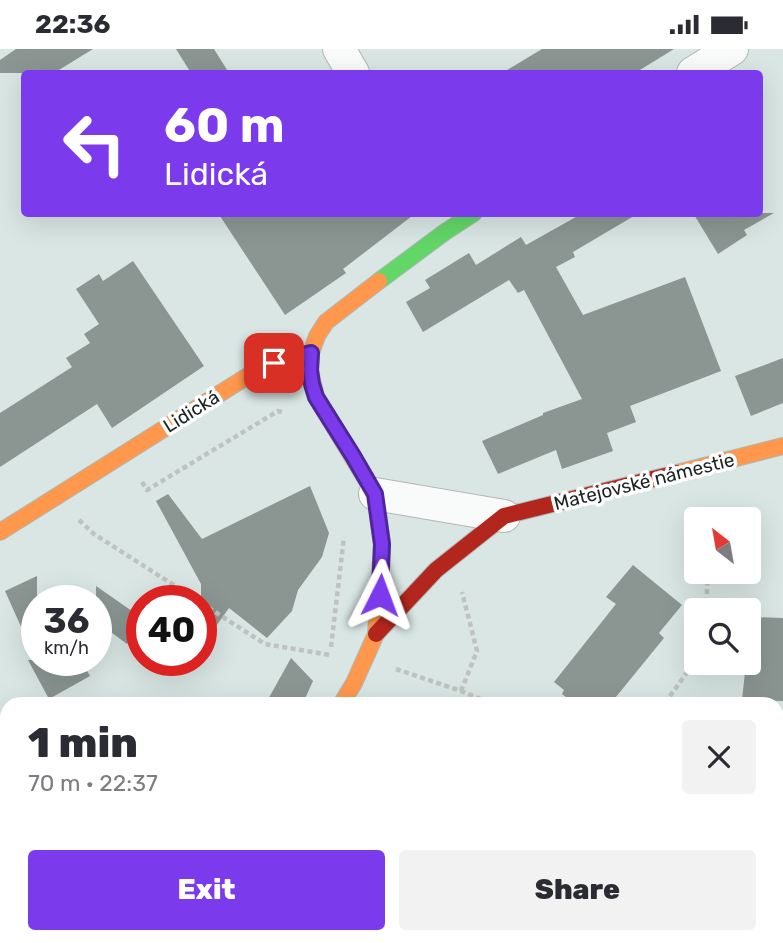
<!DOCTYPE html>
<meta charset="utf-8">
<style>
body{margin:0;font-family:Rubik,sans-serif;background:#f2f2f3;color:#2b2b33;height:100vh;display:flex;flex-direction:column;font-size:26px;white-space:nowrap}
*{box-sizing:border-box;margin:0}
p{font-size:23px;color:#7c7c81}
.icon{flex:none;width:38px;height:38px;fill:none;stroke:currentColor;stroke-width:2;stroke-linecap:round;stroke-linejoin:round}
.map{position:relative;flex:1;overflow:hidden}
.panel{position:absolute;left:0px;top:648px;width:784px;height:247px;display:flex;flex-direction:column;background:#fff;border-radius:21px 21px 0 0;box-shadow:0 7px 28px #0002}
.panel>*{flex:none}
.banner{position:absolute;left:21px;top:21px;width:742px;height:147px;border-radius:7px;box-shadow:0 7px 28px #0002;background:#7c3aed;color:#fff;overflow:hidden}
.needle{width:46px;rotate:329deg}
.controls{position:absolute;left:684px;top:458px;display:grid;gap:14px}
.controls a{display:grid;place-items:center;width:77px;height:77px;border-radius:7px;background:#fff;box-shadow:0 7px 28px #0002;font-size:35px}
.speed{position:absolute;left:21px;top:536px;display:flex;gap:14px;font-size:35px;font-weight:700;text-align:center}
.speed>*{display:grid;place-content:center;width:91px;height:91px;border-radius:50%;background:#fff;box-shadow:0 7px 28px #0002;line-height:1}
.speed small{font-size:18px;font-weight:400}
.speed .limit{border:10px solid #d22;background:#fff;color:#111}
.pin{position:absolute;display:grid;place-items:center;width:60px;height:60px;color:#fff;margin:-30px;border-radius:14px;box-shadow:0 4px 10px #0006}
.me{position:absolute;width:77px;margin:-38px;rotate:3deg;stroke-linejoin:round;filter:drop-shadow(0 0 5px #0008)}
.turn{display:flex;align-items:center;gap:24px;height:147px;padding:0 28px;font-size:32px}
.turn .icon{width:91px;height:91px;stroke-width:2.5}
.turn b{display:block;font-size:49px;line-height:60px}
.round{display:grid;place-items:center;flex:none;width:74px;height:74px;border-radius:7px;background:#f2f2f3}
.overview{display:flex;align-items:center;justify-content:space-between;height:119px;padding:0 28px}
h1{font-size:42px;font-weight:800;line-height:52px}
.cta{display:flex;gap:14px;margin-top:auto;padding:14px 28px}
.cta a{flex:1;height:80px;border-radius:7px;background:#7c3aed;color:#fff;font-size:28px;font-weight:800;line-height:80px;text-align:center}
.cta a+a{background:#f2f2f3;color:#2b2b33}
.status{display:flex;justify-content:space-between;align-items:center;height:49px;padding:0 35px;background:#fff;direction:ltr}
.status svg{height:19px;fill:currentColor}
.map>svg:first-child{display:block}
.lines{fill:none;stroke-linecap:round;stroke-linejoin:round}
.stream{stroke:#71c0b4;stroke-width:10}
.building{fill:#8b9693}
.lane-casing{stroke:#afb9b6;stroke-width:18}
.street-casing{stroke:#afb9b6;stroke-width:34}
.fast-casing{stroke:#afb9b6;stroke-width:18}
.slow-casing{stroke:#afb9b6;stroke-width:18}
.jam-casing{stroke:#afb9b6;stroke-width:18}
.path{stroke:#bec3c2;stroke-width:4.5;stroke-dasharray:5 3.5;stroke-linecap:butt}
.lane{stroke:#f9fbfb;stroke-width:16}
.street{stroke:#f9fbfb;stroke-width:32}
.fast{stroke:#63d668;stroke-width:16}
.slow{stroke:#ff974d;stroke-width:16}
.jam{stroke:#b3261e;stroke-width:16}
.route-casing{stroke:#51269a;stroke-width:18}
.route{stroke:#7c3aed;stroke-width:12}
.labels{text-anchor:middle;stroke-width:7;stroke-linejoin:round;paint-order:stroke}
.street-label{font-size:19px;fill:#1c2423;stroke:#fff}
</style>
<div class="status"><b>22:36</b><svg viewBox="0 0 49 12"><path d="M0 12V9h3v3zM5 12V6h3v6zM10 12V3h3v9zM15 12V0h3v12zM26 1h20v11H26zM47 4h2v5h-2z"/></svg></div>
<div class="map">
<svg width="783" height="894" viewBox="0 0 783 894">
<rect width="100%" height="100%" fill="#d9e6e3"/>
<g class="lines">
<path class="stream" d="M777,775L783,770"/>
</g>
<g class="building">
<path d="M16,0H93L54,24H0V11Z"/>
<path d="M176,0H214L229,24H191Z"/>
<path d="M542,0H674L635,24H502Z"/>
<path d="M218,164H416L343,220L346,224L285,266Z"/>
<path d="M583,164H639L573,203L575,208L556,218L583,266L685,228L721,322L630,357L636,373L607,384L613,402L562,420L556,401L498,425L482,392L543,366V364L582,350L524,241L518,244L509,231L423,283L406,253L430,239L425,231L469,204L476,216L521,188L526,196Z"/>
<path d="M693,164H774L744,181L747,186L718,205Z"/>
<path d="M133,212L204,317L112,379L97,355L0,418V364L72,318L66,309L90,294L84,285L99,275L76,240L99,225L103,232Z"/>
<path d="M783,309V354L751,367L735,327Z"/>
<path d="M310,437L329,484L322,508L298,541L292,562L267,589L229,559L201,598V535L156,452L168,445L202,490Z"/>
<path d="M633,516L682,556L659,584L664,589L611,654H573L562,645L564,641L554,633L616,555L606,548Z"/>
<path d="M37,527V611H81L90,627L49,650L28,611H36L5,542Z"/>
<path d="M96,537L142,569V576L127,595L96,572Z"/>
<path d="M752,568L783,569V652L742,651L746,614H749V593Z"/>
<path d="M291,609L313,632L303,654H266Z"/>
</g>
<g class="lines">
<defs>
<path id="lane" d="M211,894L214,887"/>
<g id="street">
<path d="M339,0L353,24"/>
<path d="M693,24L732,0"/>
<path d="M375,445L504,467"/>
<path d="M271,887L275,894"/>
</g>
<path id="fast" d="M379,232L445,183L474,164"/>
<g id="slow">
<path d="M677,424L783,397"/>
<path d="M0,483L254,323L274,314L311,304"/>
<path d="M342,654L354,634L376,585L382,495L375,445L316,348L310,322L311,304L317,287L326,273L379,232"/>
</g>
<path id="jam" d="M376,585L436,521L504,467L677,424"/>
</defs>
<use href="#lane" class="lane-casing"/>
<use href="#street" class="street-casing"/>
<use href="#fast" class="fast-casing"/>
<use href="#slow" class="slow-casing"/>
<use href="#jam" class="jam-casing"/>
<g class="path">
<path d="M142,433L147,441L278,362L285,364"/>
<path d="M79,471L94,485L197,551"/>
<path d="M201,554L265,595L330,606"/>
<path d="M706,562L708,523"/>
<path d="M331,598L344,488"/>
<path d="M396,620L461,642L490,654"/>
<path d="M461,642L477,602L462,543"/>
<path d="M665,654L696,611"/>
<path d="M777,706L783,703"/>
</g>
<use href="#lane" class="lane"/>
<use href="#street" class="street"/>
<use href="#fast" class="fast"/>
<use href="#slow" class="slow"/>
<use href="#jam" class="jam"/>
</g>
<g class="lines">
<defs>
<path id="route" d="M274,314L311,304L310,321L312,335L316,348L353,407L375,445L382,495L380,546"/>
</defs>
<use href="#route" class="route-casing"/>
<use href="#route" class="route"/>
</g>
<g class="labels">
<g class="street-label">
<text transform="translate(191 362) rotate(-32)" y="7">Lidická</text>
<text transform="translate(644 432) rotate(-14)" y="7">Matejovské námestie</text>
</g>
</g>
</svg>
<div class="controls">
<a><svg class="needle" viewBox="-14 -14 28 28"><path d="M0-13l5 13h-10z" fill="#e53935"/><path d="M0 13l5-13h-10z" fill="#7c7c81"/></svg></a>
<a><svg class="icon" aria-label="search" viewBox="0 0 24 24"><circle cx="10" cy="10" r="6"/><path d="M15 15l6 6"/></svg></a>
</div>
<div class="speed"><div>36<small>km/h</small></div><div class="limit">40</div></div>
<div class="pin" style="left:274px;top:314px;background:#d93025"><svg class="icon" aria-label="arrive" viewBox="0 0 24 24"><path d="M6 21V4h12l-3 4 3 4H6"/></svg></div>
<svg class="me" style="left:380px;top:546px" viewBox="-20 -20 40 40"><path d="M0-17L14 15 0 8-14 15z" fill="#7c3aed" stroke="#fff" stroke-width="4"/></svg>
<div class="banner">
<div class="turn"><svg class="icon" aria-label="left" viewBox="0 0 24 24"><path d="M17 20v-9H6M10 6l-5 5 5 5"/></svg><div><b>60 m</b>Lidická</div></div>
</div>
<section class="panel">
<div class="overview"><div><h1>1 min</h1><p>70 m · 22:37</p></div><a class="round"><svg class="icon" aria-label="close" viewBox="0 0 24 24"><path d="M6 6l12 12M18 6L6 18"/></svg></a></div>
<div class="cta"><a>Exit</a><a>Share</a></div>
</section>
</div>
